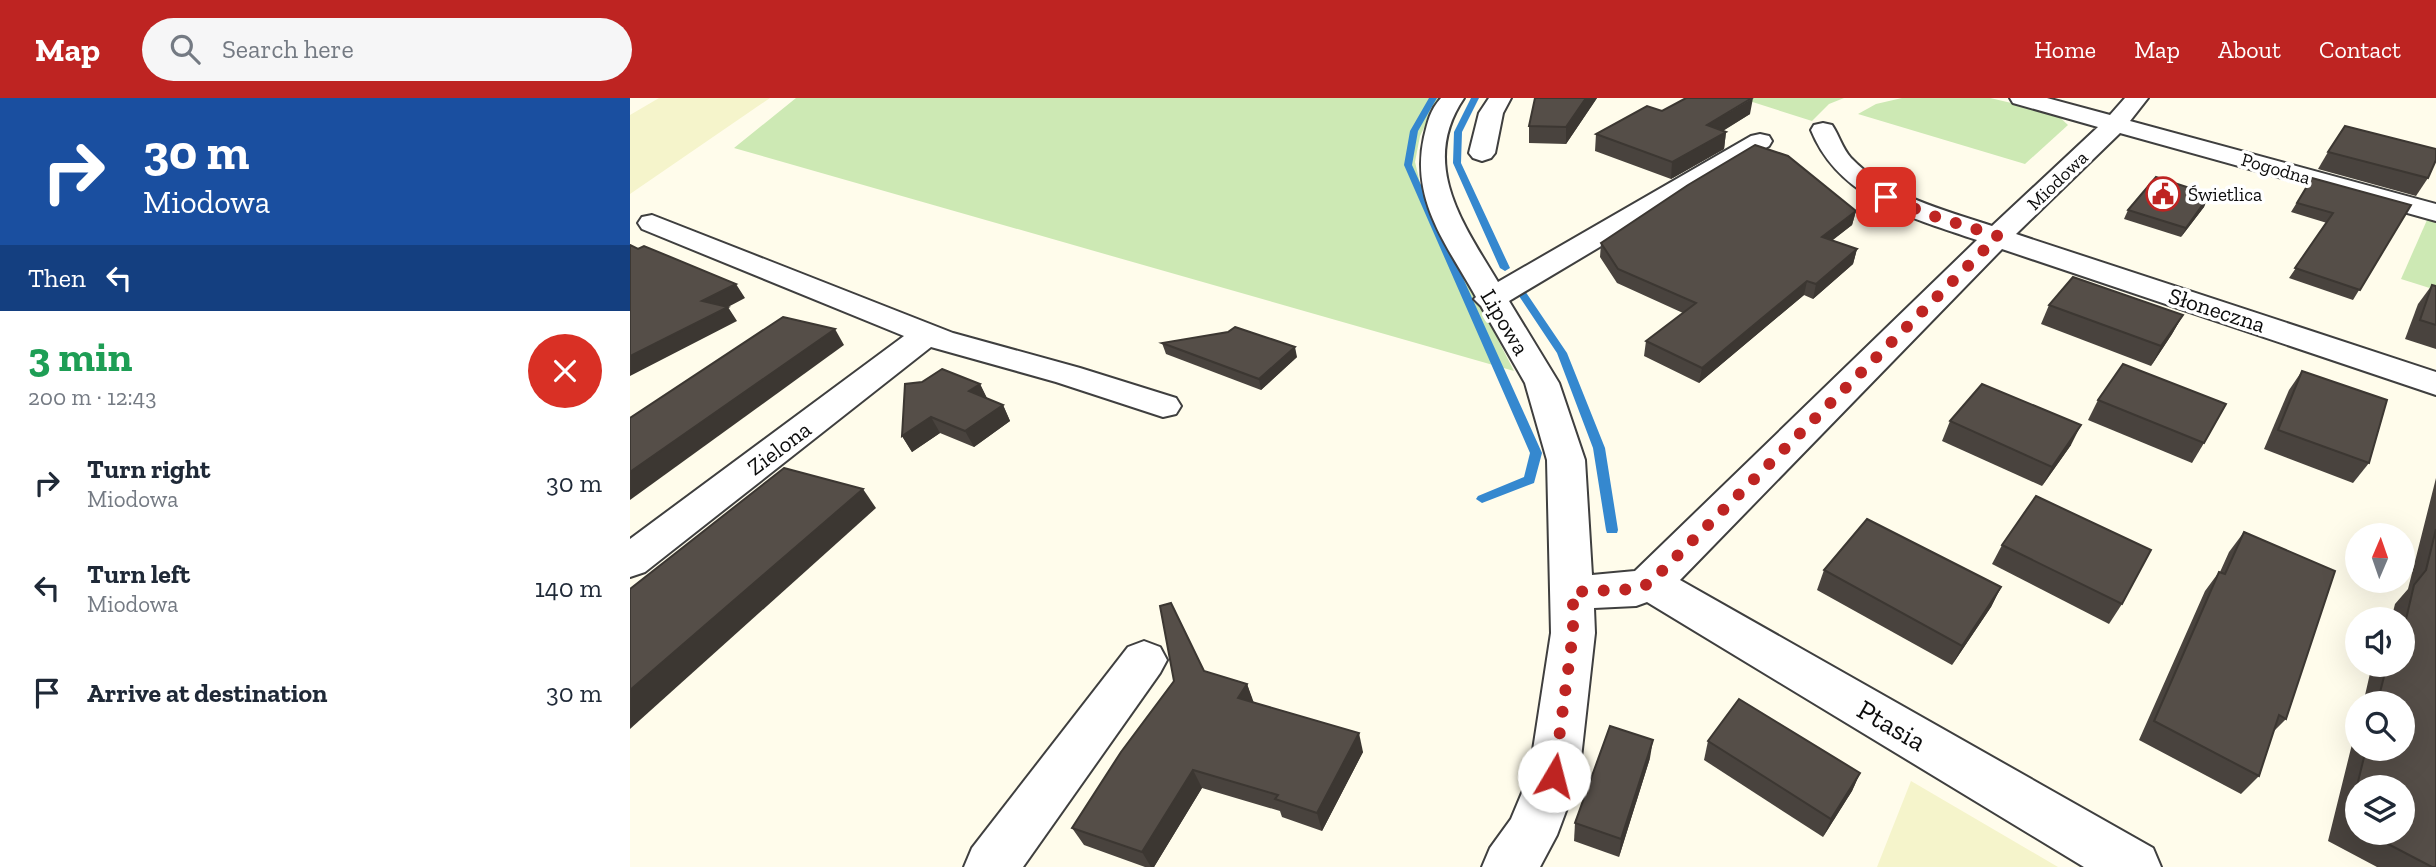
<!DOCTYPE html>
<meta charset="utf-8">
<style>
body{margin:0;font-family:"Zilla Slab",serif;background:#f6f6f7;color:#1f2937;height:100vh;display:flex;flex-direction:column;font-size:26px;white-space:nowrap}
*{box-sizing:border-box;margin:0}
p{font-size:23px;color:#747a83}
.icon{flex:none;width:38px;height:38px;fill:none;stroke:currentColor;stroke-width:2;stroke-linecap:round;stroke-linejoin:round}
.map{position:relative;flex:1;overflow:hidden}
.drawer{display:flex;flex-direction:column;background:#fff;width:630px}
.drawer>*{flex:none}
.guide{background:#1a4fa0;color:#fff;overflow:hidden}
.needle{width:46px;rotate:2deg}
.fabs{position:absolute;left:1715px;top:425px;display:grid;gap:14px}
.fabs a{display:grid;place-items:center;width:70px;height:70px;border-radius:50%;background:#fff;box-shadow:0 7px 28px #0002;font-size:35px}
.pin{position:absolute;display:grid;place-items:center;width:60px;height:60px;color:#fff;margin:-30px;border-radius:14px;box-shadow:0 4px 10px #0006}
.me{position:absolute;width:77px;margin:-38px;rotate:8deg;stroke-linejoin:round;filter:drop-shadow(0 0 5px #0008)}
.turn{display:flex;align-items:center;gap:24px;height:147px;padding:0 28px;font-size:32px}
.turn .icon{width:91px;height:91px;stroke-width:2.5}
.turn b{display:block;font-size:49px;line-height:60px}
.then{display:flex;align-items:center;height:66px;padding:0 28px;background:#0003;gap:14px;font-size:26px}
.round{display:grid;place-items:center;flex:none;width:74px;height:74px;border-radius:37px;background:#f6f6f7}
.head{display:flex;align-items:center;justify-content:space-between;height:119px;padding:0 28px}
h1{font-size:42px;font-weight:700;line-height:52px;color:#1e9e55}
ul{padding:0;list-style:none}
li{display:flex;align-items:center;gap:21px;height:105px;padding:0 28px}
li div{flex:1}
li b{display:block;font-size:26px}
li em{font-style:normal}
header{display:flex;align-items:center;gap:42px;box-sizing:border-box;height:98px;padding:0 35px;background:#be2422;color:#fff}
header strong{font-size:33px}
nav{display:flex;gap:38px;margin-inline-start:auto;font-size:24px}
.search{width:490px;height:63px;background:#f6f6f7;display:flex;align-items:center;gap:18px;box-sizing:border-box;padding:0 24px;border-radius:38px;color:#747a83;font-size:26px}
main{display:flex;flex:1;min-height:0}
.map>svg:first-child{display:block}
.farmland{fill:#f5f4cb}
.green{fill:#cde9b4}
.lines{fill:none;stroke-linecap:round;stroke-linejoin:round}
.stream{fill:#3588cf;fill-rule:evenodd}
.minor-casing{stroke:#3f3f3f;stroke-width:4}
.minor{fill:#fff;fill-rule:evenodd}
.wall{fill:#49433e;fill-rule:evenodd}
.shaded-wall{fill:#3c3732}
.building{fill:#554e48;stroke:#3c3732;stroke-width:2}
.route{stroke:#be2422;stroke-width:12;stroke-dasharray:0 21.6}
.labels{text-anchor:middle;stroke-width:7;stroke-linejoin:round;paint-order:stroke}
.far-street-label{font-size:19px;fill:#0c0c0c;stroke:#fff}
.far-poi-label{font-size:19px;fill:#0c0c0c;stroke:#fff;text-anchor:start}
.street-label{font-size:23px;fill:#0c0c0c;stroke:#fff}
.near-street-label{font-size:28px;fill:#0c0c0c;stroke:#fff}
</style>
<header>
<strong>Map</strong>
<div class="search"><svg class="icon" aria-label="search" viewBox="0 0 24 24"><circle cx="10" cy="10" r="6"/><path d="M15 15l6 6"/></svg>Search here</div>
<nav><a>Home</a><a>Map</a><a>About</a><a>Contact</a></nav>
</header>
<main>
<section class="drawer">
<div class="guide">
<div class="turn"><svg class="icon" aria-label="right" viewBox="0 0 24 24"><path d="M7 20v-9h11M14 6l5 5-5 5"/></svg><div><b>30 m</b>Miodowa</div></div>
<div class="then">Then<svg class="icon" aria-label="left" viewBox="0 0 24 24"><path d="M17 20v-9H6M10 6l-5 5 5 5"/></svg></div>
</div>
<div class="head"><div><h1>3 min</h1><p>200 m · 12:43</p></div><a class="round" style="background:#d93025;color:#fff"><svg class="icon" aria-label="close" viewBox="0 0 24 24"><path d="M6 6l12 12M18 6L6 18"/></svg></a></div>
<ul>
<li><svg class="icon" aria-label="right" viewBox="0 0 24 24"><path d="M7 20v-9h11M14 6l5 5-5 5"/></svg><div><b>Turn right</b><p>Miodowa</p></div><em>30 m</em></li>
<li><svg class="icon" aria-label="left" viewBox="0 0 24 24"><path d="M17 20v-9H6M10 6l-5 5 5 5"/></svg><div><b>Turn left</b><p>Miodowa</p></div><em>140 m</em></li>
<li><svg class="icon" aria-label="arrive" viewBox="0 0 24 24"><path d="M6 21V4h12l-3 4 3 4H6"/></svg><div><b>Arrive at destination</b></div><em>30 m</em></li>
</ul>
</section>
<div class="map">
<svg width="1806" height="769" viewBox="0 0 1806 769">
<rect width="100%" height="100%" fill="#fffceb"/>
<g class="farmland">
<path d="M29,0H140L0,96V17Z"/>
<path d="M1281,683L1428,769H1247Z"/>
</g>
<g class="green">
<path d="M166,0H809L790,38L785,64L792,93L884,273L104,50Z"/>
<path d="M1110,0H1214L1199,6L1182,23Z"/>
<path d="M1272,0H1360L1425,15L1438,27L1395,66L1228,16L1246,6Z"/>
<path d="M1797,122L1806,124V192L1771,181Z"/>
</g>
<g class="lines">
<g class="stream">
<path d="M799,0H807L788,33L782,67L912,355L904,385L852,405L846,401L848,398L894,379L900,355L774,67L780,33Z"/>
<path d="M841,0H849L832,34L831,65L880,170L875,173L870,170L823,65L824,34Z"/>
<path d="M892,192L895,193L937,255L975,350L988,432L987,435H977L976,432L963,350L927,255L887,195Z"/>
</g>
<defs>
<g id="minor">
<path d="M811,0H834C789,66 833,126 868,184L1121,38L1130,36L1139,38L1142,43L1139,48L879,203L929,285L955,362L962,477L1005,473L1347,142C1282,120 1209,101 1181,32L1184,27L1193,25L1202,27C1209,37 1212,50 1221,60C1257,98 1314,112 1362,128L1468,29L1383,5L1380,0H1417L1480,17L1495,0H1518L1500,23L1806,106V123L1490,35L1386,136L1806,274V297L1372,151L1050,482L1523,750L1531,769H1454L1017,504L1006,508L964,510L965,535L949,678L927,737L910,769H852L860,750L881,721L899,678L921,535L917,362L895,285L851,208L844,201L846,199C817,147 780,102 794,39C798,23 800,12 811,0Z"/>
<path d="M859,0H881L873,15L865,55L861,60L852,63L843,60L839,55L849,15Z"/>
<path d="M22,117L323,235L450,270L546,300L551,308L546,316L533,319L426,284L301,249L15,474L0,479V441L274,238L12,131L8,125L12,119Z"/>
<path d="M514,543L530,549L537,562L530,575L393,769H334L342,750L498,549Z"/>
</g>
</defs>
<use href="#minor" class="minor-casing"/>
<use href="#minor" class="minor"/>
</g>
<g class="wall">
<path d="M905,0H967L936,46L899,45V28Z"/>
<path d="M1032,13L1120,16L1093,33L1096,34L1094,51L1041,81L965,53L966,36Z"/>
<path d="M1698,54L1798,80L1786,98L1688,71Z"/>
<path d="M1682,80L1781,107L1723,202L1659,180L1697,125L1661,114Z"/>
<path d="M1564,96L1578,99L1574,109L1551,139L1494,121L1498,112Z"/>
<path d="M1226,113L1222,127L1202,142L1227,151L1223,166L1183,201L1174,197L1069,285L1014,258L1016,243L1053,215L987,185L970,159L971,145Z"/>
<path d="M1802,187L1806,188V251L1775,241L1788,206Z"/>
<path d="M1419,207L1553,217L1542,236L1521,268L1411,226Z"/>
<path d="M532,245L667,259L631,292L536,256Z"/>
<path d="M1672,273L1739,365L1723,385L1634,351L1659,292Z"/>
<path d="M350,286L357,301L373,307L380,323L344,349L310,335L282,354L272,338Z"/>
<path d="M1468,302L1574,345L1562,365L1458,322Z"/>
<path d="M1320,323L1441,347L1412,388L1312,343Z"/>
<path d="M1806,380V769H1747L1698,743L1727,626V651H1773V606H1733L1741,571L1745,567H1773V522H1761L1765,506L1778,491ZM1727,690L1773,735H1727Z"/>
<path d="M1614,434L1656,621L1643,634L1629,678L1611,696L1509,642L1575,493L1589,474H1590L1599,454Z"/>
<path d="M1372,447L1492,506L1479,526L1362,466Z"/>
<path d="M1194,472L1371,489L1361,509L1322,567L1187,492Z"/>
<path d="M574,573L617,586L623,604L733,654L692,733L652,719L650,713L572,690L524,769H515L454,747L442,730Z"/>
<path d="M1078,643L1230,675L1222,693L1193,739L1074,662Z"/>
<path d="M1020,660L989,759L944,743L945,725Z"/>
</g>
<g class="shaded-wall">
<path d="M956,0H967L936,46V29Z"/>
<path d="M1123,0L1120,16L1074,44L1077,27Z"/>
<path d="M1096,34L1094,51L1041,81L1042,64Z"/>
<path d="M1578,99L1574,109L1551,139L1556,130Z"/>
<path d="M1226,113L1222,127L1189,153L1192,139Z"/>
<path d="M1227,151L1223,166L1183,201L1186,186Z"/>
<path d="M1177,183L1174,197L1069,285L1072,270Z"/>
<path d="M106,186L115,200L98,209L107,223L0,278V258L72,203Z"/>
<path d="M1553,217L1542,236L1521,268L1531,248Z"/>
<path d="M205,231L214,247L0,402V374Z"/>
<path d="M665,249L667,259L631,292L629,281Z"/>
<path d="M350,286L358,302L339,293Z"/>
<path d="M373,307L380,323L344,349L335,333Z"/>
<path d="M301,319L310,335L282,354L272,338Z"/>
<path d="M1451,327L1441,347L1412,388L1422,369Z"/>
<path d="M233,391L246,410L0,631V592Z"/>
<path d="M1371,489L1361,509L1322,567L1332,548Z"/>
<path d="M617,586L624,605L608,600Z"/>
<path d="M729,635L733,654L692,733L687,715Z"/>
<path d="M1023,642L1020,660L989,759L991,741Z"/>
<path d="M563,672L572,690L524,769H521L512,754Z"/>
<path d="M1230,675L1222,693L1193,739L1201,721Z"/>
</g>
<g class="building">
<path d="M905,0H956L936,29L899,28Z"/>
<path d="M1056,0H1122L1077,27L1096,34L1042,64L966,36L1017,8L1032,13Z"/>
<path d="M1715,28L1806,51V62L1798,80L1698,54Z"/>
<path d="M1125,47L1158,58L1226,113L1192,139L1227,151L1186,186L1177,183L1072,270L1016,243L1066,205L988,171L971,145L1058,87Z"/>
<path d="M1526,79L1566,92L1563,96L1578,99L1556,130L1498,112Z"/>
<path d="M1682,80L1781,107L1730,192L1665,170L1703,115L1667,105Z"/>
<path d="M0,147L8,151L14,148L106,186L72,203L98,209L0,258Z"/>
<path d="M1443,179L1553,217L1531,248L1419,207Z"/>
<path d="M1802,187L1806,188V227L1790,222Z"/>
<path d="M153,219L205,231L0,374V320Z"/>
<path d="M605,229L665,249L629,281L532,245L598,234Z"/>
<path d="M1493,266L1596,306L1574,345L1468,302Z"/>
<path d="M312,271L350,286L339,293L373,307L335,333L301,319L272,338L275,286L292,284Z"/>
<path d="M1672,273L1757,302L1739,365L1648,332Z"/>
<path d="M1352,286L1451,327L1422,369L1320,323Z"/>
<path d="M154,370L233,391L0,592V491Z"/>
<path d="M1406,398L1521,452L1492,506L1372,447Z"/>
<path d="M1237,421L1371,489L1332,548L1194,472Z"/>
<path d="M1806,431V769H1802L1737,735H1773V690H1727V730L1718,725L1736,651H1773V606H1747L1757,567H1773V534L1784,487L1796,472Z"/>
<path d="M1614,434L1705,473L1656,621L1649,617L1629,678L1524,623L1589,474L1595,476Z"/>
<path d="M541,505L574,573L617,586L608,600L729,635L687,715L645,701L648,697L563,672L512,754L442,730L491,654L544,583L530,508Z"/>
<path d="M1109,601L1230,675L1201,721L1078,643Z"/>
<path d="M980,628L1023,642L991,741L945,725Z"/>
</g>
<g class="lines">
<path class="route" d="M924,678L943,535V494L1006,491L1020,485L1368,138L1300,117L1256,99"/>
</g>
<defs>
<symbol id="civic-ring" viewBox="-11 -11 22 22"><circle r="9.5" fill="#fff" stroke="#be2422" stroke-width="1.5"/><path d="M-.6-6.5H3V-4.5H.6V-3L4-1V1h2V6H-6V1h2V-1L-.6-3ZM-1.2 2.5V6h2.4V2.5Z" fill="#be2422"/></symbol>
</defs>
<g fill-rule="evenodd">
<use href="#civic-ring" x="1514" y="77" width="38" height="38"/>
</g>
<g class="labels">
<g class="far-street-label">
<text transform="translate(1646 70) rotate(16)" y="7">Pogodna</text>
<text transform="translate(1427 82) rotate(-44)" y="7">Miodowa</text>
</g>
<g class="far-poi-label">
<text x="1558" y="103">Świetlica</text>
</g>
<g class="street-label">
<text transform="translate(1587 212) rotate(18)" y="8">Słoneczna</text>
<text transform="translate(875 224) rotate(59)" y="8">Lipowa</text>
<text transform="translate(149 350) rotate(-37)" y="8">Zielona</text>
</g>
<g class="near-street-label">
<text transform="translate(1262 627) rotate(30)" y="10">Ptasia</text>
</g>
</g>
</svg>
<div class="fabs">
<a><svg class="needle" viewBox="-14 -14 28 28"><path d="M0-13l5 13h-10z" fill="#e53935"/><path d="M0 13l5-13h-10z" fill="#747a83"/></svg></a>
<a><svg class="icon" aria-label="sound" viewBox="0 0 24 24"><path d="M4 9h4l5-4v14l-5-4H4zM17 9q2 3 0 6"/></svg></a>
<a><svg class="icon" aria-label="search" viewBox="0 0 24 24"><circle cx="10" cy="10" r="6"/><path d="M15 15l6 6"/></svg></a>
<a><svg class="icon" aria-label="layers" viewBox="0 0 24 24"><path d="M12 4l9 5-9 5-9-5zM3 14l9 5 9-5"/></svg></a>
</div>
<div class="pin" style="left:1256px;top:99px;background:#d93025"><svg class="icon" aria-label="arrive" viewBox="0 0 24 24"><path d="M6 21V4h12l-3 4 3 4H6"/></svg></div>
<svg class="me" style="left:924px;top:678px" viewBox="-20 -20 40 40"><circle r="19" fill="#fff"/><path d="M0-13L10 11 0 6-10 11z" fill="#be2422"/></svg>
</div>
</main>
